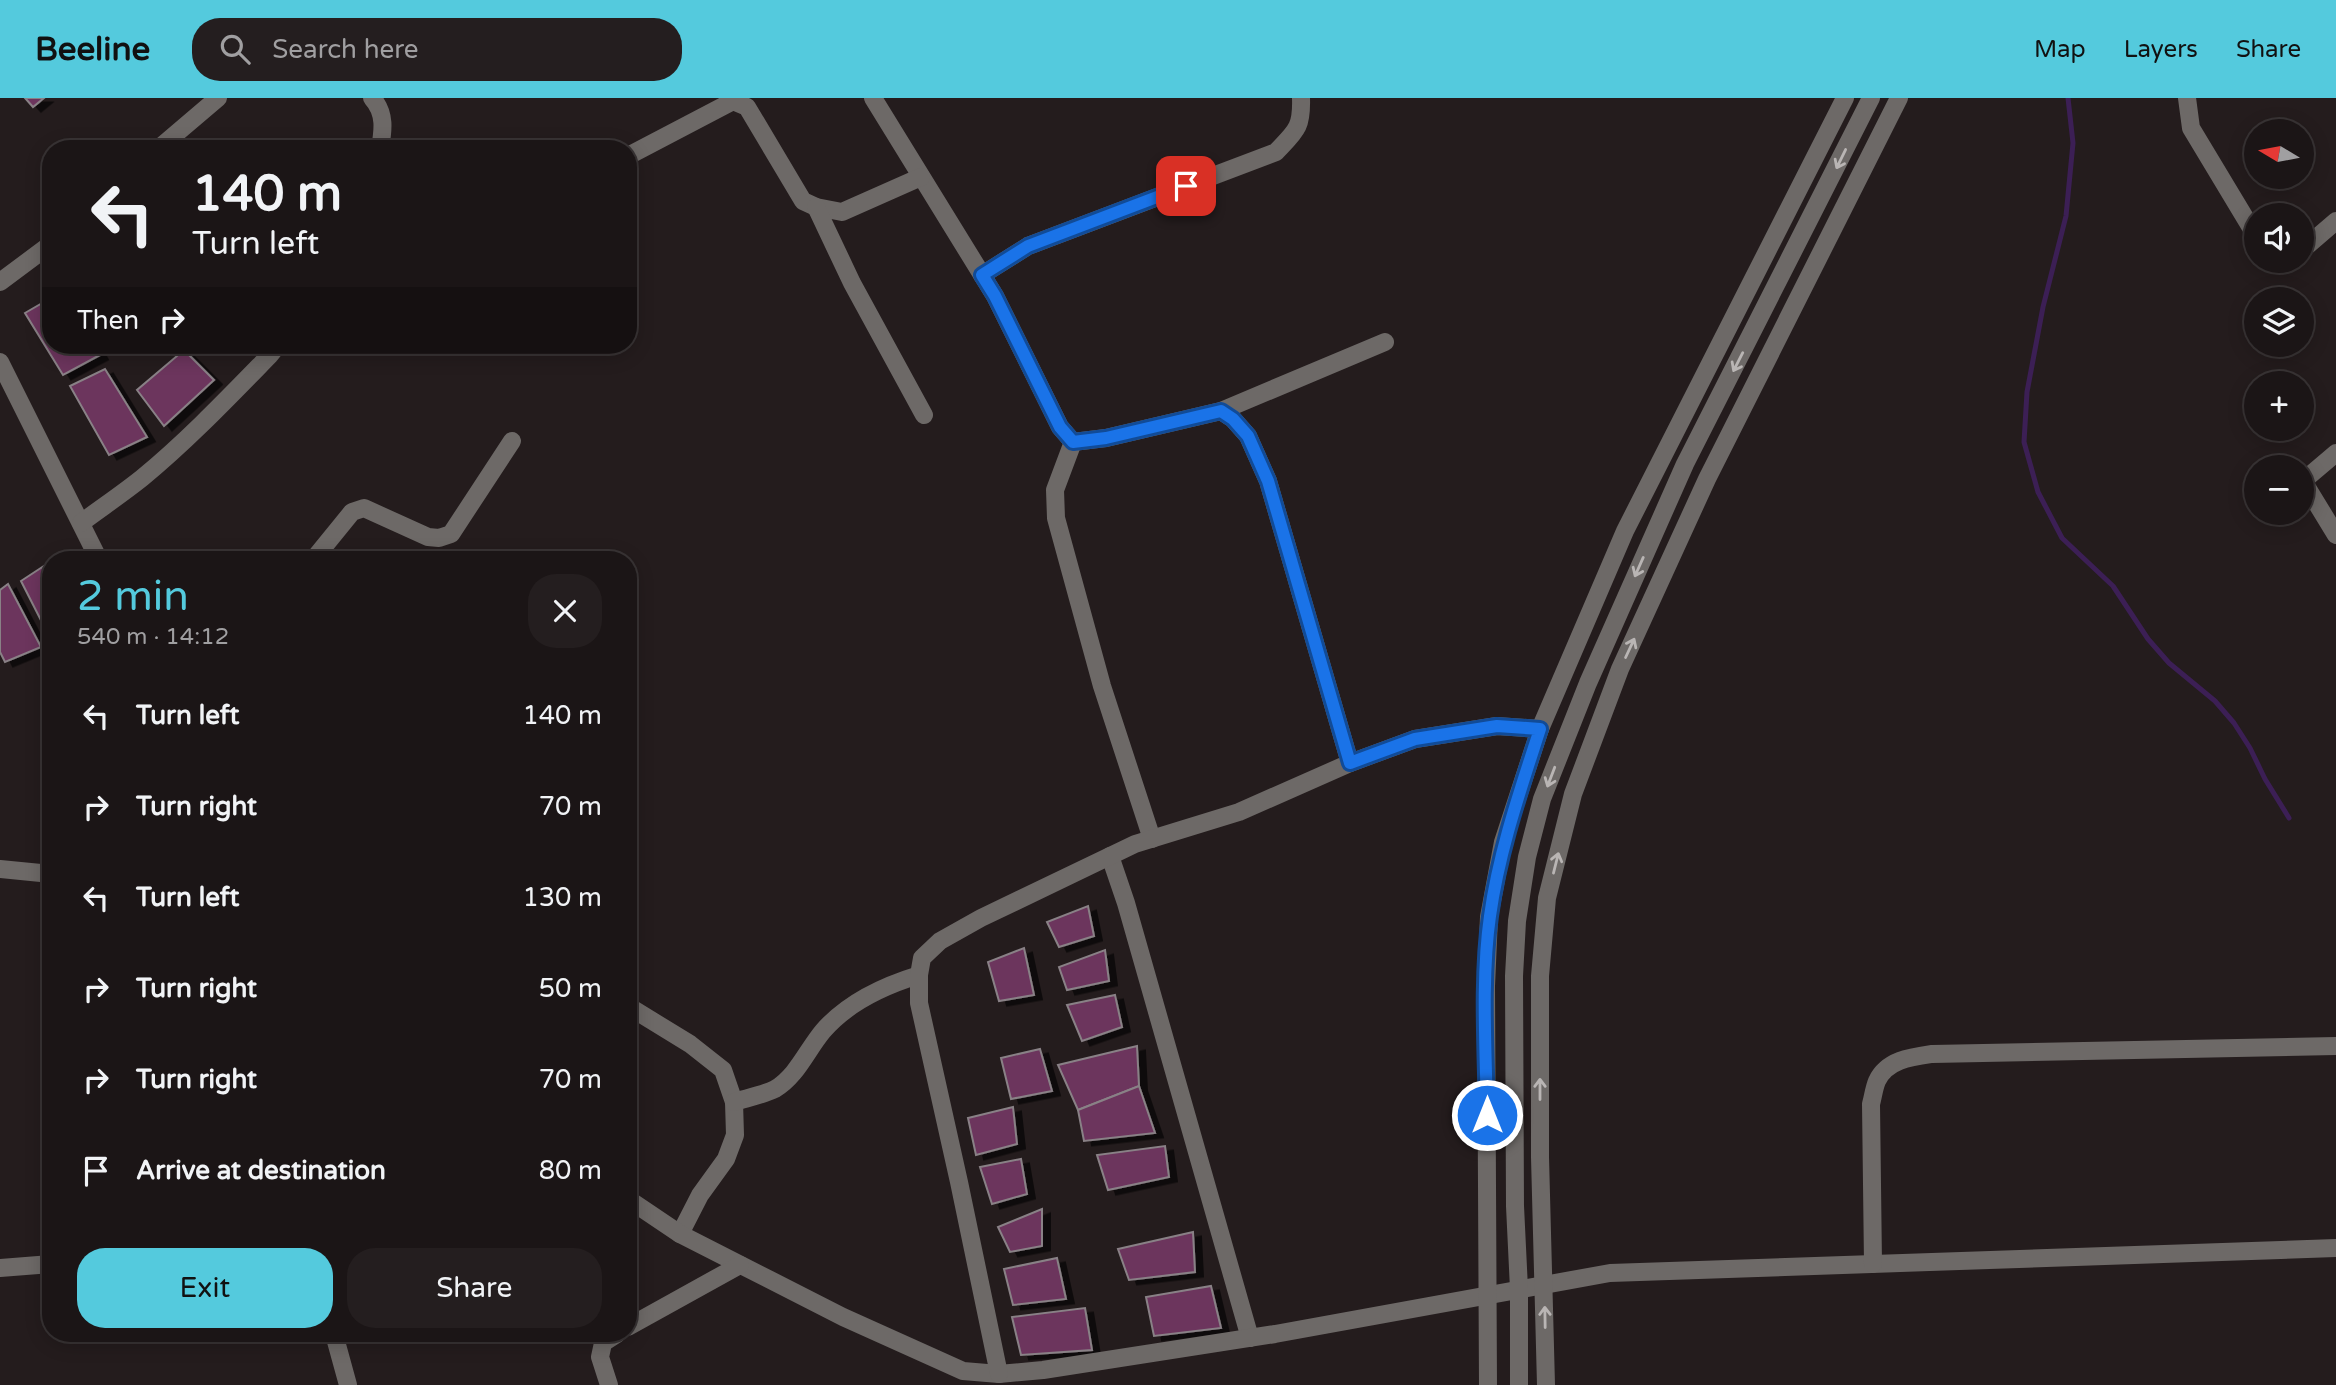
<!DOCTYPE html>
<meta charset="utf-8">
<style>
body{margin:0;font-family:"Varela Round",sans-serif;background:#241e1f;color:#f1f3f6;height:100vh;display:flex;flex-direction:column;font-size:26px;white-space:nowrap}
*{box-sizing:border-box;margin:0}
p{font-size:23px;color:#a09fa1}
.icon{flex:none;width:38px;height:38px;fill:none;stroke:currentColor;stroke-width:2;stroke-linecap:round;stroke-linejoin:round}
.map{position:relative;flex:1;overflow:hidden}
.panel{position:absolute;left:42px;top:453px;width:595px;height:791px;display:flex;flex-direction:column;background:#1b1516;border-radius:28px;box-shadow:0 4px 18px #0003,0 0 0 2px #393435}
.panel>*{flex:none}
.hud{position:absolute;left:42px;top:42px;width:595px;height:214px;border-radius:28px;box-shadow:0 4px 18px #0003,0 0 0 2px #393435;background:#1b1516;color:#f1f3f6;overflow:hidden}
.needle{width:46px;rotate:280deg}
.controls{position:absolute;left:2244px;top:21px;display:grid;gap:14px}
.controls a{display:grid;place-items:center;width:70px;height:70px;border-radius:50%;background:#1b1516;box-shadow:0 4px 18px #0003,0 0 0 2px #393435;font-size:35px}
.pin{position:absolute;display:grid;place-items:center;width:60px;height:60px;color:#fff;margin:-30px;border-radius:14px;box-shadow:0 4px 10px #0006}
.me{position:absolute;width:77px;margin:-38px;rotate:0deg;stroke-linejoin:round;filter:drop-shadow(0 0 5px #0008)}
.turn{display:flex;align-items:center;gap:24px;height:147px;padding:0 35px;font-size:32px}
.turn .icon{width:91px;height:91px;stroke-width:2.5}
.turn b{display:block;font-size:49px;line-height:60px}
.then{display:flex;align-items:center;height:66px;padding:0 35px;background:#0003;gap:14px;font-size:26px}
.round{display:grid;place-items:center;flex:none;width:74px;height:74px;border-radius:28px;background:#241e1f}
.summary{display:flex;align-items:center;justify-content:space-between;height:119px;padding:0 35px}
h1{font-size:42px;font-weight:600;line-height:52px;color:#54cadd}
.button{display:flex;gap:14px;margin-top:auto;padding:14px 35px}
.button a{flex:1;height:80px;border-radius:28px;background:#54cadd;color:#111;font-size:28px;font-weight:600;line-height:80px;text-align:center}
.button a+a{background:#241e1f;color:#f1f3f6}
ul{padding:0;list-style:none}
li{display:flex;align-items:center;gap:21px;height:91px;padding:0 35px}
li div{flex:1}
li b{display:block;font-size:26px}
li em{font-style:normal}
header{display:flex;align-items:center;gap:42px;box-sizing:border-box;height:98px;padding:0 35px;background:#54cadd;color:#111}
header strong{font-size:33px}
nav{display:flex;gap:38px;margin-inline-start:auto;font-size:24px}
.search{width:490px;height:63px;background:#241e1f;display:flex;align-items:center;gap:18px;box-sizing:border-box;padding:0 24px;border-radius:28px;color:#a09fa1;font-size:26px}
.map>svg:first-child{display:block}
.lines{fill:none;stroke-linecap:round;stroke-linejoin:round}
.stream{stroke:#3c1f55;stroke-width:5}
.building{fill:#6c355d;stroke:#898186;stroke-width:2;filter:url(#shadow)}
.minor{stroke:#6d6967;stroke-width:18}
.oneway{stroke:#b9b5b4}
.route-casing{stroke:#114b97;stroke-width:18}
.route{stroke:#1a73e8;stroke-width:12}
</style>
<header>
<strong>Beeline</strong>
<div class="search"><svg class="icon" aria-label="search" viewBox="0 0 24 24"><circle cx="10" cy="10" r="6"/><path d="M15 15l6 6"/></svg>Search here</div>
<nav><a>Map</a><a>Layers</a><a>Share</a></nav>
</header>
<div class="map">
<svg width="2336" height="1287" viewBox="0 0 2336 1287">
<defs>
<filter id="shadow"><feDropShadow dx="8" dy="4.5" stdDeviation="0" flood-color="#0009"/></filter>
</defs>
<rect width="100%" height="100%" fill="#241c1d"/>
<g class="lines">
<path class="stream" d="M2068,0L2073,45L2066,118L2043,209L2027,294L2024,344L2038,394L2062,440L2113,488L2148,541L2169,565L2215,603L2234,625L2250,650L2265,681L2289,720"/>
</g>
<g class="building">
<path d="M25,0H44L33,9Z"/>
<path d="M51,200V247H94L100,257L63,277L25,215Z"/>
<path d="M184,252L214,282L164,328L137,292Z"/>
<path d="M105,271L147,339L109,357L70,288Z"/>
<path d="M50,464L51,465V542L21,483Z"/>
<path d="M8,486L41,549L5,564L0,554V492Z"/>
<path d="M1088,808L1094,838L1059,849L1047,824Z"/>
<path d="M1024,850L1034,897L999,903L988,864Z"/>
<path d="M1105,852L1109,883L1067,892L1059,869Z"/>
<path d="M1115,897L1122,929L1082,943L1067,907Z"/>
<path d="M1137,948L1139,988L1078,1012L1058,967Z"/>
<path d="M1040,951L1052,993L1011,1001L1001,960Z"/>
<path d="M1139,988L1155,1035L1084,1043L1078,1012Z"/>
<path d="M1013,1009L1017,1046L976,1057L968,1020Z"/>
<path d="M1165,1048L1169,1079L1108,1092L1097,1057Z"/>
<path d="M1021,1061L1027,1096L992,1106L980,1069Z"/>
<path d="M1042,1111V1148L1010,1154L998,1129Z"/>
<path d="M1193,1134L1195,1174L1129,1182L1118,1151Z"/>
<path d="M1057,1160L1066,1201L1013,1207L1004,1171Z"/>
<path d="M1211,1188L1221,1230L1154,1238L1146,1199Z"/>
<path d="M1085,1210L1092,1252L1021,1257L1012,1219Z"/>
</g>
<g class="lines">
<g class="minor">
<path d="M372,0C386,15 383,33 380,51"/>
<path d="M873,0L995,198L1060,329L1073,344"/>
<path d="M2187,0L2191,30L2256,138"/>
<path d="M158,51L218,0"/>
<path d="M628,58L733,3L747,9L803,103L816,109L842,114L921,79"/>
<path d="M816,109L852,185L924,317"/>
<path d="M2301,153L2336,123"/>
<path d="M982,177L1028,148L1276,54C1296,33 1302,30 1301,0"/>
<path d="M0,184L51,146"/>
<path d="M0,264L99,462"/>
<path d="M1221,313L1233,321L1248,338L1268,383L1350,665"/>
<path d="M1073,344L1055,392L1056,420L1102,588L1152,741"/>
<path d="M1073,344L1106,340L1221,313L1385,244"/>
<path d="M2336,355L2303,383L2336,437"/>
<path d="M81,425C101,410 122,396 142,380C187,343 229,299 270,257L278,247"/>
<path d="M313,462L352,414L364,410L428,439L439,440L451,436L512,343"/>
<path d="M1110,758L1126,805L1250,1240"/>
<path d="M0,771L51,776"/>
<path d="M628,908L690,946L723,972L734,1004L735,1037L726,1061L700,1097L680,1136"/>
<path d="M734,1004C747,1000 763,997 775,991C797,978 807,952 823,933C848,904 883,888 919,877"/>
<path d="M628,1101L680,1136L843,1219L963,1273L999,1276L1043,1272L1275,1236L1610,1175L2336,1150"/>
<path d="M1873,1166L1871,1006C1873,999 1874,990 1877,983C1887,962 1911,959 1932,956L2336,948"/>
<path d="M0,1170L51,1166"/>
<path d="M628,1229L740,1167"/>
<path d="M334,1236L348,1287"/>
<path d="M999,1276L959,1084L919,905V877L922,860L940,843L981,820L1135,746L1239,714L1350,665L1415,641L1497,628L1540,631"/>
<path d="M609,1287L600,1259L603,1245L617,1236"/>
<path d="M1488,1287L1486,888L1489,819L1503,744L1540,631L1625,433L1845,0"/>
<path d="M1519,1287V1191L1515,1108L1514,878L1517,823L1527,759L1542,701L1588,585L1685,366L1871,0"/>
<path d="M1546,1287L1540,1059V878L1547,800L1573,696L1620,571L1707,381L1899,0"/>
</g>
</g>
<defs><path id="oneway-shaft" d="M-6 0H5M1.5-3L5.5 0L1.5 3" fill="none" stroke-width="1.6" stroke-linecap="round" stroke-linejoin="round" transform="scale(1.75)"/></defs>
<g class="oneway">
<use href="#oneway-shaft" transform="translate(1841 61) rotate(116)"/>
<use href="#oneway-shaft" transform="translate(1738 264) rotate(117)"/>
<use href="#oneway-shaft" transform="translate(1639 469) rotate(114)"/>
<use href="#oneway-shaft" transform="translate(1630 550) rotate(-65)"/>
<use href="#oneway-shaft" transform="translate(1551 679) rotate(111)"/>
<use href="#oneway-shaft" transform="translate(1556 765) rotate(-76)"/>
<use href="#oneway-shaft" transform="translate(1540 991) rotate(-90)"/>
<use href="#oneway-shaft" transform="translate(1545 1219) rotate(-91)"/>
</g>
<g class="lines">
<defs>
<path id="route" d="M1186,88L1028,148L982,177L995,198L1060,329L1073,344L1106,340L1221,313L1233,321L1248,338L1268,383L1350,665L1415,641L1497,628L1540,631C1520,693 1499,753 1490,818C1481,881 1486,953 1487,1017"/>
</defs>
<use href="#route" class="route-casing"/>
<use href="#route" class="route"/>
</g>
</svg>
<div class="controls">
<a><svg class="needle" viewBox="-14 -14 28 28"><path d="M0-13l5 13h-10z" fill="#e53935"/><path d="M0 13l5-13h-10z" fill="#a09fa1"/></svg></a>
<a><svg class="icon" aria-label="sound" viewBox="0 0 24 24"><path d="M4 9h4l5-4v14l-5-4H4zM17 9q2 3 0 6"/></svg></a>
<a><svg class="icon" aria-label="layers" viewBox="0 0 24 24"><path d="M12 4l9 5-9 5-9-5zM3 14l9 5 9-5"/></svg></a>
<a>+</a>
<a>−</a>
</div>
<div class="pin" style="left:1186px;top:88px;background:#d93025"><svg class="icon" aria-label="arrive" viewBox="0 0 24 24"><path d="M6 21V4h12l-3 4 3 4H6"/></svg></div>
<svg class="me" style="left:1487px;top:1017px" viewBox="-20 -20 40 40"><circle r="17" fill="#1a73e8" stroke="#fff" stroke-width="3"/><path d="M0-11L8 9 0 5-8 9z" fill="#fff"/></svg>
<div class="hud">
<div class="turn"><svg class="icon" aria-label="left" viewBox="0 0 24 24"><path d="M17 20v-9H6M10 6l-5 5 5 5"/></svg><div><b>140 m</b>Turn left</div></div>
<div class="then">Then<svg class="icon" aria-label="right" viewBox="0 0 24 24"><path d="M7 20v-9h11M14 6l5 5-5 5"/></svg></div>
</div>
<section class="panel">
<div class="summary"><div><h1>2 min</h1><p>540 m · 14:12</p></div><a class="round"><svg class="icon" aria-label="close" viewBox="0 0 24 24"><path d="M6 6l12 12M18 6L6 18"/></svg></a></div>
<ul>
<li><svg class="icon" aria-label="left" viewBox="0 0 24 24"><path d="M17 20v-9H6M10 6l-5 5 5 5"/></svg><div><b>Turn left</b></div><em>140 m</em></li>
<li><svg class="icon" aria-label="right" viewBox="0 0 24 24"><path d="M7 20v-9h11M14 6l5 5-5 5"/></svg><div><b>Turn right</b></div><em>70 m</em></li>
<li><svg class="icon" aria-label="left" viewBox="0 0 24 24"><path d="M17 20v-9H6M10 6l-5 5 5 5"/></svg><div><b>Turn left</b></div><em>130 m</em></li>
<li><svg class="icon" aria-label="right" viewBox="0 0 24 24"><path d="M7 20v-9h11M14 6l5 5-5 5"/></svg><div><b>Turn right</b></div><em>50 m</em></li>
<li><svg class="icon" aria-label="right" viewBox="0 0 24 24"><path d="M7 20v-9h11M14 6l5 5-5 5"/></svg><div><b>Turn right</b></div><em>70 m</em></li>
<li><svg class="icon" aria-label="arrive" viewBox="0 0 24 24"><path d="M6 21V4h12l-3 4 3 4H6"/></svg><div><b>Arrive at destination</b></div><em>80 m</em></li>
</ul>
<div class="button"><a>Exit</a><a>Share</a></div>
</section>
</div>
